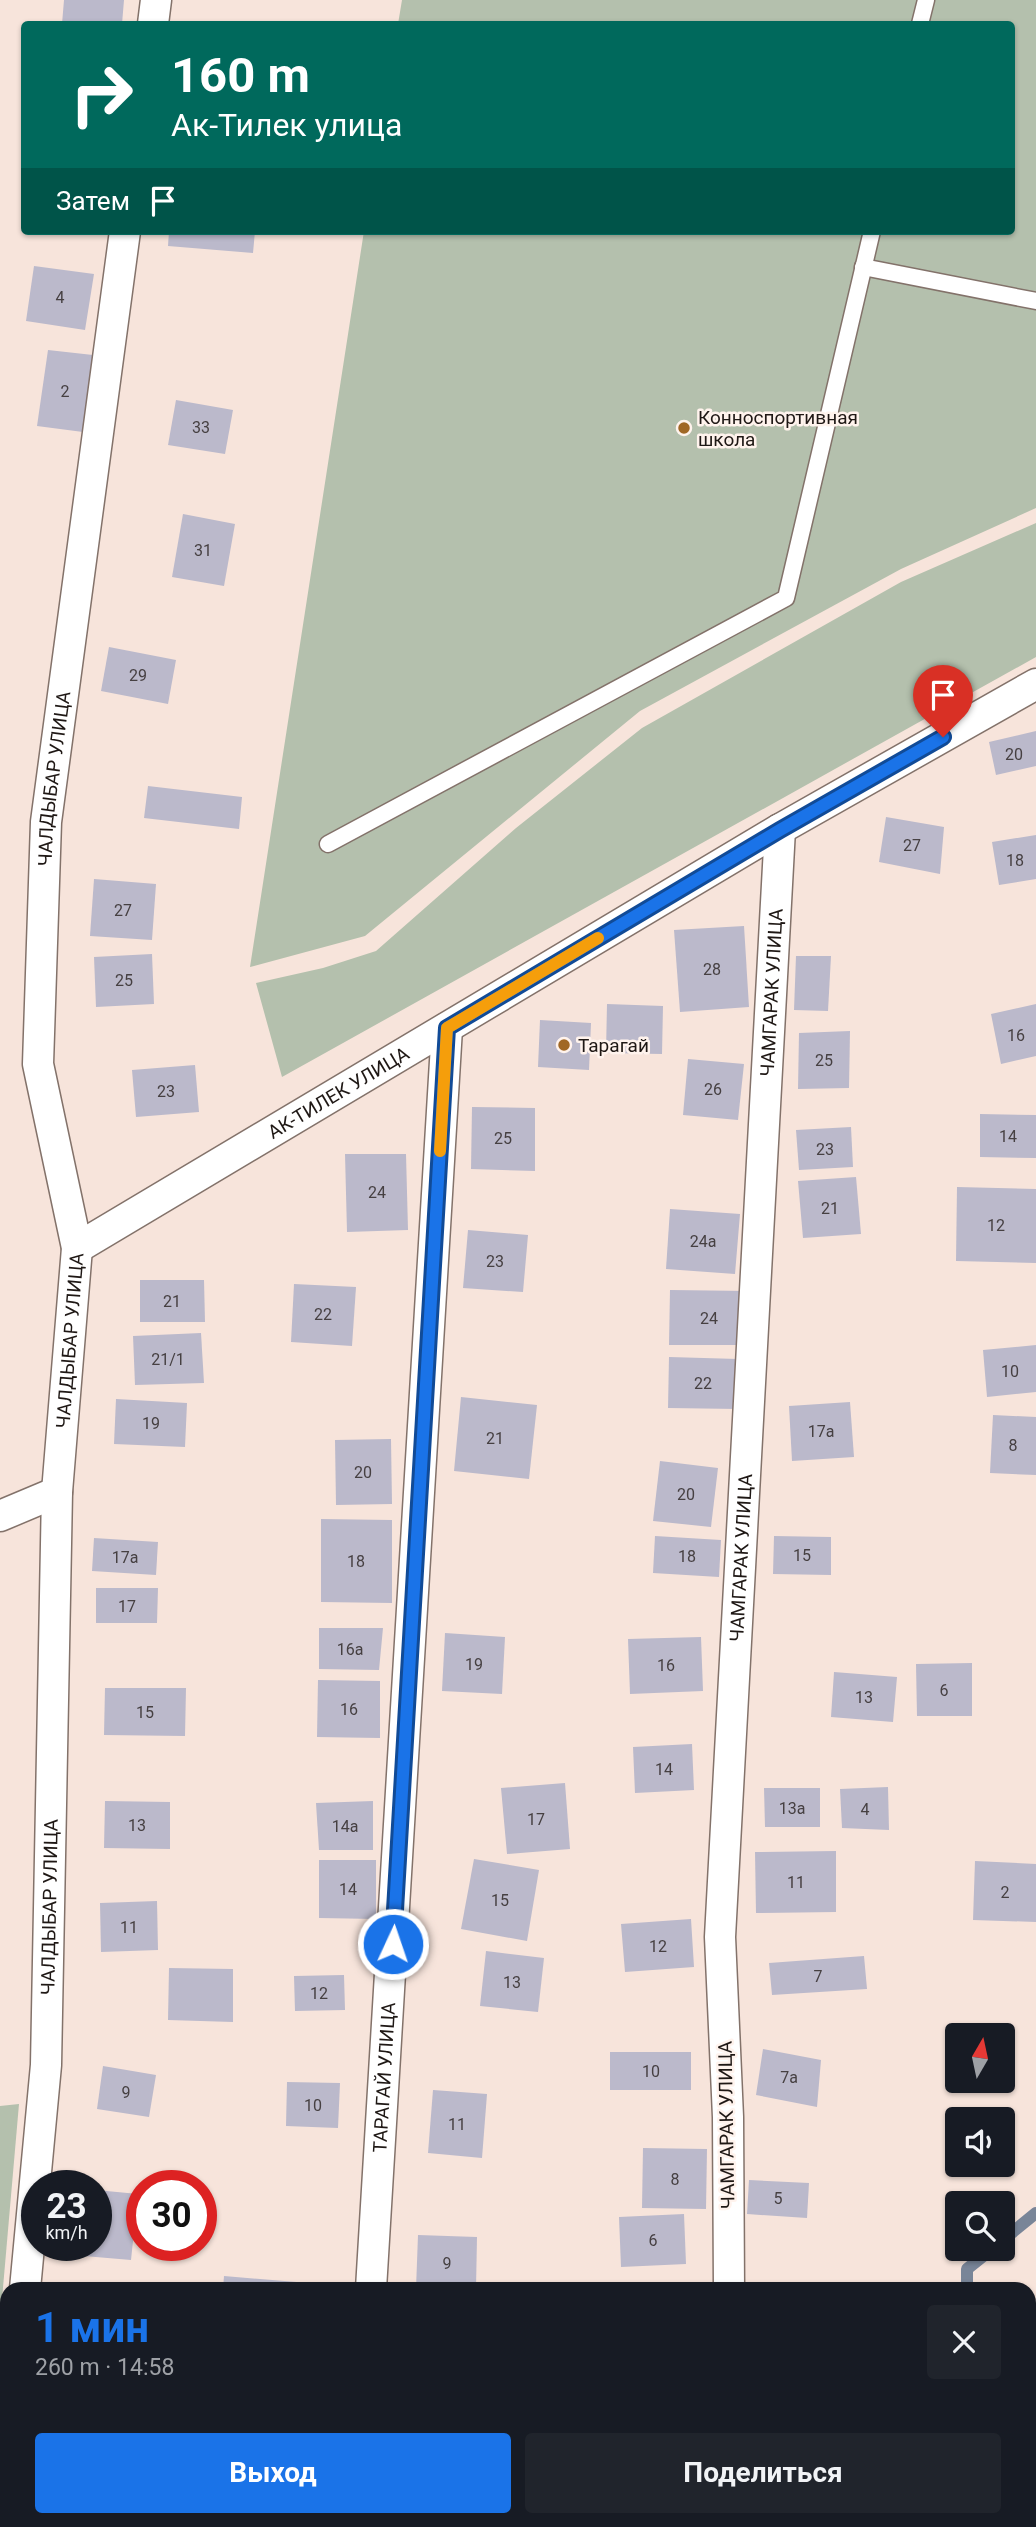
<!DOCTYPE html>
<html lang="ru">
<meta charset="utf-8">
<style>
body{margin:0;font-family:Roboto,sans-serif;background:#20242c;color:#f1f3f6;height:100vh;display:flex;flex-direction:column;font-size:26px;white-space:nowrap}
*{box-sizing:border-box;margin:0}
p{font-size:23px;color:#9ea1a6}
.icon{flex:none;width:38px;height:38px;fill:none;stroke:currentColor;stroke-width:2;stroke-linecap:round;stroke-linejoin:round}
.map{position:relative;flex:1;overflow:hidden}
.side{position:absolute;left:0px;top:2282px;width:1036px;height:245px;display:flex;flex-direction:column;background:#171b24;border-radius:21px 21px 0 0;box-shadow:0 2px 5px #0004}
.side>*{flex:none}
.guide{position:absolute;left:21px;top:21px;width:994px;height:214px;border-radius:7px;box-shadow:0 2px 5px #0004;background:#00695c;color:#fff;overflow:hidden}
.needle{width:46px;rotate:9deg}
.tools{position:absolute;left:945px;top:2023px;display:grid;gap:14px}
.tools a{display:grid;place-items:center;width:70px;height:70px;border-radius:7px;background:#171b24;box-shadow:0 2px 5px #0004;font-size:35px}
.speed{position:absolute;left:21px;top:2170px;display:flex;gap:14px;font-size:35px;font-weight:700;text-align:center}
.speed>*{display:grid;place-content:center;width:91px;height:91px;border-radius:50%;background:#171b24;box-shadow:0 2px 5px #0004;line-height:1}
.speed small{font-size:18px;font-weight:400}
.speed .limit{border:10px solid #d22;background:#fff;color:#111}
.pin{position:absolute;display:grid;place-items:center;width:60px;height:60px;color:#fff;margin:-72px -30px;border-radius:50% 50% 50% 0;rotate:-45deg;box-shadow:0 0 7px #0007}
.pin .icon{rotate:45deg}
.me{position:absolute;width:77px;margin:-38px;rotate:3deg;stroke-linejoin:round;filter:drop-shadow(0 0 5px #0008)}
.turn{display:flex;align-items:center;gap:24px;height:147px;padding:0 35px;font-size:32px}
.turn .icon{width:91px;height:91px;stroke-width:2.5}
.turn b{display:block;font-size:49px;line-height:60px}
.then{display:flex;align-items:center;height:66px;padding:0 35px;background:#0003;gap:14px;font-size:26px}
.round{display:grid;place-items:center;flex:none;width:74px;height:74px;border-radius:7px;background:#20242c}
.overview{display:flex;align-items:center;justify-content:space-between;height:119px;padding:0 35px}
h1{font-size:42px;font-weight:700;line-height:52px;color:#1a73e8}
.cta{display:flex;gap:14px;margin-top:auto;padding:14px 35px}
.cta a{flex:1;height:80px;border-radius:7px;background:#1a73e8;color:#fff;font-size:28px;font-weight:700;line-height:80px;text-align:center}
.cta a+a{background:#20242c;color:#f1f3f6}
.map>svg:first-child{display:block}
.green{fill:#b4c0ad}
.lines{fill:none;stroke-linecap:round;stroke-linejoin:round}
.stream{stroke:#798598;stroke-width:12}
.building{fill:#bbb9cb}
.lane-casing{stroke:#83726a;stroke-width:19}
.street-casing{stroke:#83726a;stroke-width:33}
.lane{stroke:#fff;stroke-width:16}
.street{stroke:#fff;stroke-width:30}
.route-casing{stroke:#114b97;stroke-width:18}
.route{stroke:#1a73e8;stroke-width:12}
.slow{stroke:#f59e0b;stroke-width:12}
.poi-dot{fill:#a06725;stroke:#fff3ed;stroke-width:2.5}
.labels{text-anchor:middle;stroke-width:5;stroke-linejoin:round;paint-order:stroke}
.number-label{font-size:16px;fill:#464042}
.poi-label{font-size:19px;fill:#1f1815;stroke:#fff3ed;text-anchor:start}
.street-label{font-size:19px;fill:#1f1815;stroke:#fff3ed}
</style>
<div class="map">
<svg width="1036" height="2527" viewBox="0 0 1036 2527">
<rect width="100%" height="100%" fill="#f7e4db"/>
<g class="green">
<path d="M402,0H1036V508L901,569L640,711L365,936L250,967L364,231H1012V24H398Z"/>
<path d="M1036,523V657L282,1077L256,983L323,968L376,951L516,828L642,728L901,582Z"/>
<path d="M19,2104L0,2322V2106Z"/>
</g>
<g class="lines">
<g class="stream">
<path d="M1003,2240L1036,2213"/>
<path d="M967,2289V2269L992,2249"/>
<path d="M990,2520L992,2527"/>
</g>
</g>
<g class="building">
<path d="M64,0H124L122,24H62Z"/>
<path d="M169,231H255L253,253L168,246Z"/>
<path d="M34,266L94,274L85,330L26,321Z"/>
<path d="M48,350L93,355L83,432L37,426Z"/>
<path d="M176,400L233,410L225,454L168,445Z"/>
<path d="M183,514L235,524L224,586L172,577Z"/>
<path d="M109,647L176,660L168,704L101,691Z"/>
<path d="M1036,731V766L996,775L989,742Z"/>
<path d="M148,786L242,797L239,829L144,818Z"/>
<path d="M886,817L944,827L940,874L879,862Z"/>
<path d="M1036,835V879L999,885L992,842Z"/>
<path d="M94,879L156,884L152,940L90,936Z"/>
<path d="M744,926L749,1007L680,1012L674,930Z"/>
<path d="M152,954L154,1004L96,1007L94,957Z"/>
<path d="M796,956H831L828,1011L794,1010Z"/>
<path d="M607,1004L663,1006L662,1054L606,1053Z"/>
<path d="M1036,1004V1056L1001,1064L991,1014Z"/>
<path d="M540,1020L591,1023L589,1070L538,1067Z"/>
<path d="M850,1031L849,1088L798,1089L799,1033Z"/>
<path d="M688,1059L744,1064L738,1120L683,1115Z"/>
<path d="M195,1065L199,1112L136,1117L132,1070Z"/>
<path d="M472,1107L535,1108V1171L471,1169Z"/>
<path d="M980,1114L1036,1115V1158L980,1157Z"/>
<path d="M851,1127L853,1167L799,1170L796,1130Z"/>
<path d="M345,1154H406L408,1230L347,1232Z"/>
<path d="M856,1177L861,1234L803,1238L798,1181Z"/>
<path d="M957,1187L1036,1189V1263L956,1261Z"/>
<path d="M670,1209L740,1214L735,1274L666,1269Z"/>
<path d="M468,1230L528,1235L523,1292L463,1288Z"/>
<path d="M140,1280H204L205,1322H140Z"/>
<path d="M294,1284L356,1287L352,1346L291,1342Z"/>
<path d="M670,1290L749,1291L748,1345H669Z"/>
<path d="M201,1333L204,1383L135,1385L133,1336Z"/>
<path d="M1036,1345V1392L987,1397L983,1350Z"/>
<path d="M669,1357L738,1359V1409L668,1408Z"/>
<path d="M461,1397L537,1405L529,1479L454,1471Z"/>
<path d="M116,1399L187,1403L185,1447L114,1444Z"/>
<path d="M850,1402L854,1457L792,1461L789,1406Z"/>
<path d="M993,1415L1036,1417V1475L990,1473Z"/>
<path d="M391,1439L392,1504L336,1505L335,1440Z"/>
<path d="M660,1461L718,1468L711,1527L653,1521Z"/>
<path d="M321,1519L392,1520V1603L321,1602Z"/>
<path d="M655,1536L721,1540L719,1577L653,1573Z"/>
<path d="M774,1536L831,1537V1575L773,1574Z"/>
<path d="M94,1538L158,1542L156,1575L92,1571Z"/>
<path d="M96,1588H158L157,1623H96Z"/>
<path d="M319,1628H383L379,1670L319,1669Z"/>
<path d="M445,1633L505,1637L502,1694L442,1691Z"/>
<path d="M701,1637L703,1691L630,1694L628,1639Z"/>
<path d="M972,1663V1716H917L916,1664Z"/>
<path d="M834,1672L897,1677L893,1722L831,1717Z"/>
<path d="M318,1680L380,1681V1738L317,1737Z"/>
<path d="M105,1688H186L185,1736L104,1735Z"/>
<path d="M692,1744L694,1790L635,1793L633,1747Z"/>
<path d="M565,1783L570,1849L507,1854L501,1788Z"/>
<path d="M888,1787L889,1830L842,1828L840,1789Z"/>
<path d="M764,1788H820V1827H765Z"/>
<path d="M105,1801L170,1802V1849L104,1848Z"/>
<path d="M373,1801V1850H319L316,1803Z"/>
<path d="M836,1851V1912L756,1913L755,1852Z"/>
<path d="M474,1859L539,1870L527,1941L461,1929Z"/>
<path d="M319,1860H376V1919L319,1918Z"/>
<path d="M975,1861L1036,1864V1922L973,1920Z"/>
<path d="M157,1901L158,1950L101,1952L100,1903Z"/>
<path d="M691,1919L694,1967L625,1972L621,1924Z"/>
<path d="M486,1951L544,1958L538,2012L480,2006Z"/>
<path d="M864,1956L867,1989L772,1995L769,1963Z"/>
<path d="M169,1968L233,1969V2022L168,2020Z"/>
<path d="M344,1975L345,2010L295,2011L294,1976Z"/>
<path d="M763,2049L821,2060L817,2107L756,2095Z"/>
<rect x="610" y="2052" width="81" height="38"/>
<path d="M103,2066L156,2075L149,2117L97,2109Z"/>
<path d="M287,2082L340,2083L338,2128L286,2126Z"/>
<path d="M433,2090L487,2094L482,2158L428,2153Z"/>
<path d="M643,2148L707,2149L706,2209L642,2208Z"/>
<path d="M749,2180L809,2183L807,2218L747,2214Z"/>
<path d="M96,2190L138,2194L131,2260L84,2256L85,2245H96Z"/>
<path d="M684,2214L686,2264L621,2267L619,2217Z"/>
<path d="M418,2235L477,2237L476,2289H416Z"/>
<path d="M224,2276L321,2284L320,2289H223Z"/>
<path d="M470,2520H519L518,2527H469Z"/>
<path d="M737,2520H812L810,2527H736Z"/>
</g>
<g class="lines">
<defs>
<g id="lane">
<path d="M920,24L926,0"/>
<path d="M863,267L1036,301"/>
<path d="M328,844L786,598L872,231"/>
</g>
<g id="street">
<path d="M153,24L156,0"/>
<path id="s1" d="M77,1248L780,829L1036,684"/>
<path d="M0,1516L57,1492"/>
<path id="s2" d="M25,2289L46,2065L57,1492L77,1248L38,1064L46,822L125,231"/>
<path id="s3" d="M371,2289L447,1028"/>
<path id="s4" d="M729,2289L728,2117L720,1937L780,829"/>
<path d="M3,2527L7,2474"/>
<path d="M355,2527L356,2520"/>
<path d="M711,2527L713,2520"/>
</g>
</defs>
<use href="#lane" class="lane-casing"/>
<use href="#street" class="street-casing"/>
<use href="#lane" class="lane"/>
<use href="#street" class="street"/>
</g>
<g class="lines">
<defs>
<path id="route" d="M393,1944L447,1028L780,830L943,737"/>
</defs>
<use href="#route" class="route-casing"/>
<use href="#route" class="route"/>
<path class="slow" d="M440,1151L447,1028L598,938"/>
</g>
<g class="poi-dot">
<circle cx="684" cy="428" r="7"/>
<circle cx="564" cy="1045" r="7"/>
</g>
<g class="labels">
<g class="number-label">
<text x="60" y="303">4</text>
<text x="65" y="397">2</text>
<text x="201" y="433">33</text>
<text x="203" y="556">31</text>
<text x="138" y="681">29</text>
<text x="1014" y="760">20</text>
<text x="912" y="851">27</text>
<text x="1015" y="866">18</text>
<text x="123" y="916">27</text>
<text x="712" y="975">28</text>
<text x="124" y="986">25</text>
<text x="1016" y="1041">16</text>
<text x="824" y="1066">25</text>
<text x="713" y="1095">26</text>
<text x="166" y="1097">23</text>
<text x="1008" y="1142">14</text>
<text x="503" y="1144">25</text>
<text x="825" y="1155">23</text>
<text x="377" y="1198">24</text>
<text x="830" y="1214">21</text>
<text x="996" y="1231">12</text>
<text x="703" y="1247">24а</text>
<text x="495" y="1267">23</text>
<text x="172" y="1307">21</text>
<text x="323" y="1320">22</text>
<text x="709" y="1324">24</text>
<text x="168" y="1365">21/1</text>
<text x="1010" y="1377">10</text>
<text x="703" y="1389">22</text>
<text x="151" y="1429">19</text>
<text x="821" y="1437">17а</text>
<text x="495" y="1444">21</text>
<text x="1013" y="1451">8</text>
<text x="363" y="1478">20</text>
<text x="686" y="1500">20</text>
<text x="802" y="1561">15</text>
<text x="687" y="1562">18</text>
<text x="125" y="1563">17а</text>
<text x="356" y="1567">18</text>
<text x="127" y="1612">17</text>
<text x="350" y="1655">16а</text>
<text x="474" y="1670">19</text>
<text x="666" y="1671">16</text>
<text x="944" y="1696">6</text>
<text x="864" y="1703">13</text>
<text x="349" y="1715">16</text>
<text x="145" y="1718">15</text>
<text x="664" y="1775">14</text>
<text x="792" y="1814">13а</text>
<text x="865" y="1815">4</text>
<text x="536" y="1825">17</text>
<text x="137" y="1831">13</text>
<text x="345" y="1832">14а</text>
<text x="796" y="1888">11</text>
<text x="348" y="1895">14</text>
<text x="1005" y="1898">2</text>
<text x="500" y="1906">15</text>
<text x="129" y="1933">11</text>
<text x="658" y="1952">12</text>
<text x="818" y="1982">7</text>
<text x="512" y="1988">13</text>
<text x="319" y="1999">12</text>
<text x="651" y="2077">10</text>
<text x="789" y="2083">7а</text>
<text x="126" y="2098">9</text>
<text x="313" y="2111">10</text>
<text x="457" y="2130">11</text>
<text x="675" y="2185">8</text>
<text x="778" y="2204">5</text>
<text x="653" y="2246">6</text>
<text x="447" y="2269">9</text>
</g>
<g class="poi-label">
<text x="698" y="424">Конноспортивная<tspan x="698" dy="22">школа</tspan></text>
<text x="578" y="1052">Тарагай</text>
</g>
<g class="street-label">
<text dy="7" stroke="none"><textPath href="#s2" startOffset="1517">ЧАЛДЫБАР УЛИЦА</textPath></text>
<text dy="7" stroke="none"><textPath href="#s4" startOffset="1298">ЧАМГАРАК УЛИЦА</textPath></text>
<text dy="7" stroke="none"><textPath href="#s1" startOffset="304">АК-ТИЛЕК УЛИЦА</textPath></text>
<text dy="7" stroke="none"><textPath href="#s2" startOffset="950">ЧАЛДЫБАР УЛИЦА</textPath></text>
<text dy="7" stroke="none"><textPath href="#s4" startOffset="732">ЧАМГАРАК УЛИЦА</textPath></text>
<text dy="7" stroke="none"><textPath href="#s2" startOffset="383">ЧАЛДЫБАР УЛИЦА</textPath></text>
<text dy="7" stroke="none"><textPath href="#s3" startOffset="212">ТАРАГАЙ УЛИЦА</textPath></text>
<text transform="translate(726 2125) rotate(-91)" y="7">ЧАМГАРАК УЛИЦА</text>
</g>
</g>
</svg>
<div class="tools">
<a><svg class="needle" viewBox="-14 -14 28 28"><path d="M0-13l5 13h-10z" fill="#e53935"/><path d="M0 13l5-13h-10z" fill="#9ea1a6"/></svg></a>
<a><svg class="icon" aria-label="sound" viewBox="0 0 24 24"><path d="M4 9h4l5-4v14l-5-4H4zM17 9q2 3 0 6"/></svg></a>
<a><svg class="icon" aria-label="search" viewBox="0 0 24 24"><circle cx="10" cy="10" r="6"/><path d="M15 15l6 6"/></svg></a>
</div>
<div class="speed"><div>23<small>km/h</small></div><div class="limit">30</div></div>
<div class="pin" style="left:943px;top:737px;background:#d93025"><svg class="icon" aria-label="arrive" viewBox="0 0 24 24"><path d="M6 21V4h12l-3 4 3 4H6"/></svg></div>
<svg class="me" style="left:393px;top:1944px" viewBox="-20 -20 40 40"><circle r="17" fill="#1a73e8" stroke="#fff" stroke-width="3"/><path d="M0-11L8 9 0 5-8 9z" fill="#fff"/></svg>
<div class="guide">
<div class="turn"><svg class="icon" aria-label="right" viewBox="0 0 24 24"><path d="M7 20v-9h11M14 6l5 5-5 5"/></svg><div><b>160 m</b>Ак-Тилек улица</div></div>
<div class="then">Затем<svg class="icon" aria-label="arrive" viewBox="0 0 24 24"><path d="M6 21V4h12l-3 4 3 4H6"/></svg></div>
</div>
<section class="side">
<div class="overview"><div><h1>1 мин</h1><p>260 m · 14:58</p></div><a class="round"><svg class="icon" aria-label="close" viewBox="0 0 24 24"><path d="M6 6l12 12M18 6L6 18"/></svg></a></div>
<div class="cta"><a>Выход</a><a>Поделиться</a></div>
</section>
</div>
